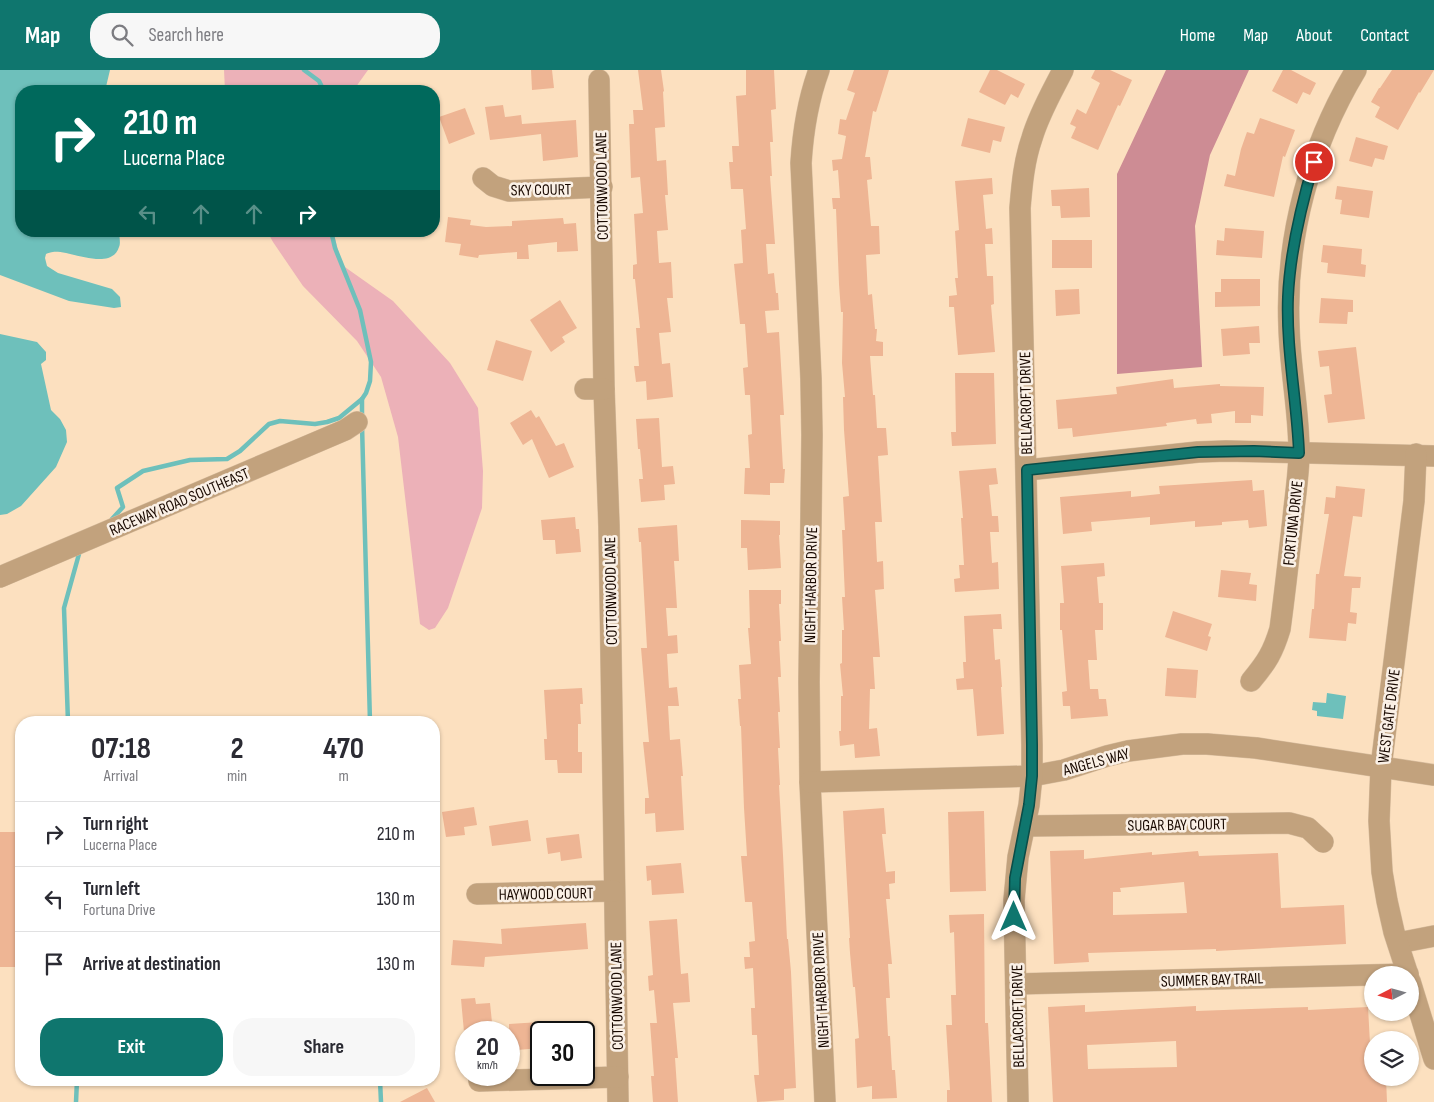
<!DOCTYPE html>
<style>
body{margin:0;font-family:"Sofia Sans Condensed",sans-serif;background:#f7f7f7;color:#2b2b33;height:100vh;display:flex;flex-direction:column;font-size:19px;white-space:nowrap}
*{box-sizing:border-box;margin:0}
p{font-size:16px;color:#7c7c81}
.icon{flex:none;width:28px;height:28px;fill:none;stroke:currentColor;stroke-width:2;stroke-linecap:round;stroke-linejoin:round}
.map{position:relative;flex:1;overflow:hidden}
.drawer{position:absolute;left:15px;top:646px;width:425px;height:370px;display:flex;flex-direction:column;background:#fff;border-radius:20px;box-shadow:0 1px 4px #0004}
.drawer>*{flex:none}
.guide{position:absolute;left:15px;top:15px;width:425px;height:152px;border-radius:20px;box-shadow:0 1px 4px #0004;background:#00695c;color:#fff;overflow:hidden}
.needle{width:32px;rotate:264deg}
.tools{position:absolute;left:1364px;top:896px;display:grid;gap:10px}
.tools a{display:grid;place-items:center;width:55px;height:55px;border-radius:50%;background:#fff;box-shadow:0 1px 4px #0004;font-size:25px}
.speed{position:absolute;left:455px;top:951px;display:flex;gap:10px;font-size:25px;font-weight:700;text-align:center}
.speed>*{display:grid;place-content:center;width:65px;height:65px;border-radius:50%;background:#fff;box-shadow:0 1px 4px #0004;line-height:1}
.speed small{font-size:12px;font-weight:400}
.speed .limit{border:2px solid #111;border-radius:8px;background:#fff;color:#111}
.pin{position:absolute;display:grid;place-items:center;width:42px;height:42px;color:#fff;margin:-21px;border:2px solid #fff;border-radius:50%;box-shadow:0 1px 5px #0007}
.me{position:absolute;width:55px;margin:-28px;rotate:0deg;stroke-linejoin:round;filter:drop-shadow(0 0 4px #0008)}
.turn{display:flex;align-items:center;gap:18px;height:105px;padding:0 25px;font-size:22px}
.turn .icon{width:65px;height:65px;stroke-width:2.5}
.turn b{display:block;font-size:35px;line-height:42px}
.lanes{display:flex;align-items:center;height:48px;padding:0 25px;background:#0003;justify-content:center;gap:25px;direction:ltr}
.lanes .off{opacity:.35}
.eta{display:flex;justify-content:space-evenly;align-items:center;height:85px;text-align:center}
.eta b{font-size:30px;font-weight:700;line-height:35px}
.cta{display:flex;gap:10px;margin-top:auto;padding:10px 25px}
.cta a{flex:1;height:58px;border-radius:20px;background:#0f766e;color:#fff;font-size:20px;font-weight:700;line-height:58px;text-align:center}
.cta a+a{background:#f7f7f7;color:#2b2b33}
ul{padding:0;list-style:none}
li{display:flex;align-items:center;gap:15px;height:65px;padding:0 25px;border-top:1px solid #e1e1e2}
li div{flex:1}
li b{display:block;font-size:19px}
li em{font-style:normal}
header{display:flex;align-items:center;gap:30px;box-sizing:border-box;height:70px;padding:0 25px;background:#0f766e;color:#fff}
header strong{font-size:24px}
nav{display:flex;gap:28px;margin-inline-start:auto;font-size:18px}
.search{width:350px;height:45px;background:#f7f7f7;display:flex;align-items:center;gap:12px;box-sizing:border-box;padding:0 18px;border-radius:20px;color:#7c7c81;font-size:19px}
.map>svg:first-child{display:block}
.green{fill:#ecb1b8}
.forest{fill:#cd8c94}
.water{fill:#6ec0bb}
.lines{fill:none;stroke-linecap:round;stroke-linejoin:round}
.stream{stroke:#6ec0bb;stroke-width:4.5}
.building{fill:#eeb594;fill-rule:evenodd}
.minor-casing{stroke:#d8bea0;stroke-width:22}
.minor{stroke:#c2a27d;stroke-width:21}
.route-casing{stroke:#0a4d48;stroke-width:12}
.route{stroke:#0f766e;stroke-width:9}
.labels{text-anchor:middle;stroke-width:5;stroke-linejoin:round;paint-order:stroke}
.street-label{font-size:16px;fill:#190900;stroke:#faf0e6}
</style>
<header>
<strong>Map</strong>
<div class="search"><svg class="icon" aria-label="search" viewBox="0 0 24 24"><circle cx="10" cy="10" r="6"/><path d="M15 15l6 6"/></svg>Search here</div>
<nav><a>Home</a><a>Map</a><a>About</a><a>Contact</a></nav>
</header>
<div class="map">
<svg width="1434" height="1032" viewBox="0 0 1434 1032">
<rect width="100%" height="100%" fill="#fce0bf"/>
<g class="green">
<path d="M224,0H368L353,21H225Z"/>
<path d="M267,161H333L342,195L393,231L450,293L478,338L483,401L482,438L448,538L435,558L429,560L420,554L398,367L381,307L357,271L303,216L273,172Z"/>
</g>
<path class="forest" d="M1166,0H1249L1210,85L1195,156L1202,297L1117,304V104Z"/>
<g class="water">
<path d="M0,0H110L105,21H21V161H119C119,166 121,173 119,177C111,202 70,180 53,182C51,182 48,183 46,184L45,188L47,196L58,203L112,219L120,227L121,237L114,238L69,231L0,205Z"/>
<path d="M0,264L37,272L46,282V290L41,294L51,340L60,349L66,360L67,372L56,397L21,436L7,444L0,445Z"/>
<path d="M1327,623L1346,626L1343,649L1317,646V641L1312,640L1313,632L1326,633Z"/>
</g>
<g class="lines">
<g class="stream">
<path d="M304,0L319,11L324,21"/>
<path d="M362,329V348"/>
<path d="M362,355L370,652"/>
<path d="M112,449L123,437L117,418L143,401L190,390L227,389L240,381L269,354L280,351L315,354L327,352L339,348L362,329L366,323L370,311L371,292L360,240L335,178L331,161"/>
<path d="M68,652L64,538L79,484"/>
<path d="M380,1010L381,1032"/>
<path d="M76,1032L77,1010"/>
</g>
</g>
<g class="building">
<path d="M531,0H552L554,18L532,20Z"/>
<path d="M638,0H661L664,21L663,22L665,57L655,58L657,91L666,90L668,125H665L668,160L657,161L659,193L671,192L673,228H667L671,262L659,263L662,294L670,293L673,327L647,330L646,311L636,312L634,296H639L636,258H640L635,209H633V195L637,194L634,144L643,143L640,107L631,108L629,54H634L633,40H643Z"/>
<path d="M746,0H774L776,39L771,40L773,72H770L772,106H770L775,174H766L768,204L774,203L776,223H778L779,240L765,241L767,263L779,262L784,345H780L783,399H785L784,413H770V425L744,424L745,398H750L748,365L752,364L750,325H745L743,298L748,297L745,254H740L734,194L743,193L741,160L746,159L743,119H731L729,92H733L732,76H739L736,26L746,25Z"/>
<path d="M854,0H889L876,42L873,41L865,87H870L872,109L867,110L871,156H879L880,184L866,185L868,225L872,224L875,259H877L876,271L883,272V286H870L873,325H875L877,358H886L888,385L878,386L882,452H875L877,492L883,491L884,519L875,520L880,587H873L875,619H870L869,659L877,658L880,686L855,688L854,674L840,676L839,661H841V626H843L840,594L842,593V560H844L842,527H845L842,460H845L843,427L849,426L844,360L843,327H845L842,293L843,242H841L839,214L836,139H833L832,128H840L838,100L833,101L832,90L842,89L846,66L838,64L840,49L846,50L855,23L847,20Z"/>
<path d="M990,0H997L1025,14L1018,28L1011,24L1005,35L979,22Z"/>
<path d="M1095,0H1110L1132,10L1120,36L1118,35L1098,80L1071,68L1076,57L1070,54L1077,39L1086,44L1100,13L1091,8Z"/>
<path d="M1283,0H1291L1316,13L1310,25L1303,22L1297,34L1272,21Z"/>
<path d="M1392,0H1434L1420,23L1419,22L1398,60L1375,47L1380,37L1371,32L1379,18H1380Z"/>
<path d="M503,35L505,47L521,45L522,54L576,50L578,87L543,91L541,64L490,70L485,37Z"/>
<path d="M465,38L475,64L449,74L439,47Z"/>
<path d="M968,48L1005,57L1001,72L993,70L990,83L961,76Z"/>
<path d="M1260,48L1295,60L1285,87L1283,86L1274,127L1224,116L1227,104L1235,106L1241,79L1247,62L1254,64Z"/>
<path d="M1356,67L1388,76L1384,90L1375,88L1372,97L1349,91Z"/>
<path d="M992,108L993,124L983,125L986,159L992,158L993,174H985L987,206H993L994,234L991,235L995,282L958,285L954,237H949V226L957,225L955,208H958L955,161L959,160L955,111Z"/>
<path d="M1337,116L1373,121L1369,148L1340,144L1342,130L1335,129Z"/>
<path d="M1089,118L1090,147L1061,148L1060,136H1052L1051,120Z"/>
<path d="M448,147L471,150L470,155L486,157L512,156V151L563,148L564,154L576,153L578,181L557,182V172L528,175L529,189H517V182L479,185L478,188L459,185L461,174L445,172Z"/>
<path d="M1225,158L1264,161L1262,188L1216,185L1217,170L1224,171Z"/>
<rect x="1052" y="170" width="40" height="28"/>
<path d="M1323,175L1362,179L1361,194L1366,195L1365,207L1327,203L1328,193L1321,192Z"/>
<path d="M1221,209H1260V236L1215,237V222H1221Z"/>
<path d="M1079,219L1080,244L1056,246L1055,220Z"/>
<path d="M1321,228L1353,230V242H1348L1347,254L1319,253Z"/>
<path d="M560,230L577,258L562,267L565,272L551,282L530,250Z"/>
<path d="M1259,256L1260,273H1249L1250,284L1223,286L1221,259Z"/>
<path d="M496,270L532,281L523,311L487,300Z"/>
<path d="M1356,277L1365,349L1328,353L1324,325L1332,324L1329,296L1320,297L1318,281Z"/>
<path d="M955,303H994L996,374L952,376L951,362H956Z"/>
<path d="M1173,309L1174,318L1220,314V316L1264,317L1263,346L1251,345V353H1235V341L1211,344L1212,353L1197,354L1196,349L1166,353L1167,356L1073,367L1072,358L1058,359L1056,330L1117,324L1116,317Z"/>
<path d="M531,340L536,348L539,346L556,376L564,373L574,397L549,408L532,369L523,375L510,353Z"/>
<path d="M659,348L662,397L673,396L675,414L664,415L665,430L641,432L639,409H643L640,379H638L636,349Z"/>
<path d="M996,398L998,414L989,415L992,446H998L999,462H990L992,493L998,492L999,519L955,522L954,509L960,508L959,495H964L961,448H963L959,401Z"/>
<path d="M1252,410L1253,421L1264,420L1267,456L1249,458L1248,450L1222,452V455L1195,457V451L1150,455V447L1091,452L1092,461L1063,464L1060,427L1131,421V427L1160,424L1159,416Z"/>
<path d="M1336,416L1365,419L1362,447L1353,446L1344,506L1361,507L1360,518H1352L1350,542L1357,543L1356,554L1348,553L1346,571L1309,568L1312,539H1314L1316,504H1319L1329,444H1324L1326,427L1335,428Z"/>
<path d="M575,447L576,459H579L581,482L556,484L555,470H543L541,450Z"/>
<path d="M741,450L780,451V465H779L781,498L748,500L747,478H741Z"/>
<path d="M677,455L679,491H674L677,538H666L668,566L677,565L678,583L667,584L669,618L677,617L679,636H668L670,670L680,669L683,706H681L684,760L656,762L655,743L645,744V728H649L643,672H649L641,578H647L641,472H639L638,458Z"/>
<path d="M1104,493L1105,506L1097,507L1099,533H1103V560H1095L1097,590H1088L1090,619H1098L1099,629H1106L1108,646L1071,649L1070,636H1063L1062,622L1067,621L1062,560H1060V533H1064L1061,496Z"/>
<path d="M1221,500L1251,503L1249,514L1257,515L1256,531L1218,527Z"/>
<path d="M749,520H781V534H779L781,571H779L781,607H778L780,642H778L780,678H778L780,715H779L783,785L787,869H788L791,902L796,1018L784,1019V1030L757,1032L754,1005H759L757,965H752L751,938H755L753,898L745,899L744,887H750L749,872L755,871L752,832H745L741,786H747L744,738L741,656H740L738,629H741L739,595L751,594L748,558H750Z"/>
<path d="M1173,541L1212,554L1208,566L1211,567L1207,581L1165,567Z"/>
<path d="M1001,544L1002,559H993L995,590L1000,589L1002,617H1001L1004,664L977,666L973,619L957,620L956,609L964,608L963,592H966L964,546Z"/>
<path d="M1167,598L1198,600L1196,628L1165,626Z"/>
<path d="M582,618L583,634H580L581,654H578V682H582V703H558L557,690H545L544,669H547L544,620Z"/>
<path d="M474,737L477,755L464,757L465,765L446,767L442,742Z"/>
<path d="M884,738L886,764H882L886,802L895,801V813L889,814L890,829H886L892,894H888L890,928H886L888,966H890L892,1000H895L897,1028L872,1029V1016L857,1018L855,969L859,968L855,917H853L850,883L849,868H850L843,741Z"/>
<path d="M984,741L986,821L950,822L948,742Z"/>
<path d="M528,750L531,771L492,776L489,756Z"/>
<path d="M0,762H17L21,897H0Z"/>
<path d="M579,764L582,788L561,791L560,782L548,784L546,768Z"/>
<path d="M1084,780V789L1152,782V785L1198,781L1199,786L1278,783L1281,838L1344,835L1346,874L1216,881V879L1088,883L1089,892L1054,894L1050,781ZM1184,812L1187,843L1113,845V822H1121L1120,818Z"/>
<path d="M681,793L684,823L652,825L651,810L647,811L646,796Z"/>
<path d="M984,844L985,953H988L992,1032H947V1020H950L946,955H952L951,925H956L954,862L950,863L949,845Z"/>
<path d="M677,849L681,904L688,903L690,932L673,933L678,988H675L678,1032H653L651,1006H654L650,953H657L654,920L649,921L648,906L653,905L649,851Z"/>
<path d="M586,853L588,879L485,887L484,897L451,895L453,870L502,874L501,859Z"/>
<path d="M475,928L476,934L490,933L493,962H464L461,929Z"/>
<path d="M1085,935V942L1196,936V941L1308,937V940L1368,937L1371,992H1372V1008H1386L1387,1032H1053L1048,937ZM1176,971L1177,997L1088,999L1087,975Z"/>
<path d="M540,952V957H541V978L517,980L516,968L509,969V954Z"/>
<path d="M427,1018L435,1032H400Z"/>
</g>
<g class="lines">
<defs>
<g id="minor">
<path d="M819,0C808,30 803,61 801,93L811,309L812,365L809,612L810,712L825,1032"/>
<path d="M599,10L604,319L609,456L618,1032"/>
<path d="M483,108L493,116L509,121L602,117"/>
<path d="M585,319H604"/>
<path d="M1027,400L1198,382L1226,381L1434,386"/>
<path d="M0,507L345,360L357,352"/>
<path d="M1251,611C1267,592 1273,582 1280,559C1285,522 1289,486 1293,449C1295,427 1299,404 1299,382C1299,340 1290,299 1289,257C1285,168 1310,76 1356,0"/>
<path d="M810,712L1032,706L1064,700L1107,686L1128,681L1182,674H1207L1256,678L1434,705"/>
<path d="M1025,756L1289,753L1308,758L1323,772"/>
<path d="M477,824L614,821"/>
<path d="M1398,873L1434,866"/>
<path d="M1408,905L1394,862L1387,831L1382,802L1379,751L1381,697L1414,431L1416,384"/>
<path d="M1410,911L1434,989"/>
<path d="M1016,914L1408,904"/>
<path d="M479,1011L618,1007"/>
<path d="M1018,1032L1014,830L1018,787L1029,735L1032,706V675L1020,138C1022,114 1024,91 1032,68C1039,44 1052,22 1063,0"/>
</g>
</defs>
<use href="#minor" class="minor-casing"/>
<use href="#minor" class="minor"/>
</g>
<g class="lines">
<defs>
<path id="route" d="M1014,847L1015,808L1029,735L1032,706V675L1027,400L1198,382L1254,381L1299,383C1297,331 1286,279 1288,227C1290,181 1301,136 1314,92"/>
</defs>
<use href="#route" class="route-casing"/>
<use href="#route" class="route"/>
</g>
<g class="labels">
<g class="street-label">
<text transform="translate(601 116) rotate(-91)" y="6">COTTONWOOD LANE</text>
<text transform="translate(541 119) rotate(-1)" y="6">SKY COURT</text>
<text transform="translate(1025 333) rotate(-91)" y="6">BELLACROFT DRIVE</text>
<text transform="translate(179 431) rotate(-23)" y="6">RACEWAY ROAD SOUTHEAST</text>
<text transform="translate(1292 453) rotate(-84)" y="6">FORTUNA DRIVE</text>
<text transform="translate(810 515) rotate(-89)" y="6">NIGHT HARBOR DRIVE</text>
<text transform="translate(610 521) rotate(-91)" y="6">COTTONWOOD LANE</text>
<text transform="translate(1388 646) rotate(-83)" y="6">WEST GATE DRIVE</text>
<text transform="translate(1096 691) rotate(-15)" y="6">ANGELS WAY</text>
<text transform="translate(1177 754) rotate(-1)" y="6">SUGAR BAY COURT</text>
<text transform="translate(546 823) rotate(-1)" y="6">HAYWOOD COURT</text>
<text transform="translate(1212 909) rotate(-2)" y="6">SUMMER BAY TRAIL</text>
<text transform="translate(820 920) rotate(-93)" y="6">NIGHT HARBOR DRIVE</text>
<text transform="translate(616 926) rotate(-91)" y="6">COTTONWOOD LANE</text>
<text transform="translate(1017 946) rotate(-91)" y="6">BELLACROFT DRIVE</text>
</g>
</g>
</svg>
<div class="tools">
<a><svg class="needle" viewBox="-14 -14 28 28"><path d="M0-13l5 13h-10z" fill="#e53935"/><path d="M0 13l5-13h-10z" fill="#7c7c81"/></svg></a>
<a><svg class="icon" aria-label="layers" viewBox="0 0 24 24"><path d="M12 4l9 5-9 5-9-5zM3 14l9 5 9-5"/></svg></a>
</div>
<div class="speed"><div>20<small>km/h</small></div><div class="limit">30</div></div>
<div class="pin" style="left:1314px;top:92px;background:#d93025"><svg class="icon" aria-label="arrive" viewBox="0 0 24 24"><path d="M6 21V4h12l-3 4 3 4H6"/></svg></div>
<svg class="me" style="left:1014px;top:847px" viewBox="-20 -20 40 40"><path d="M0-17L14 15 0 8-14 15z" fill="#0f766e" stroke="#fff" stroke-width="4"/></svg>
<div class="guide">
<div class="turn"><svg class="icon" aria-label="right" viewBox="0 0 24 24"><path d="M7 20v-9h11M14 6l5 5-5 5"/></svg><div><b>210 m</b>Lucerna Place</div></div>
<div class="lanes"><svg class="icon off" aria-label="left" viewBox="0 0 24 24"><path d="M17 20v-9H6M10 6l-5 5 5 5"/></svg><svg class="icon off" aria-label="ahead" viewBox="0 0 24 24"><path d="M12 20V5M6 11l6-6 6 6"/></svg><svg class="icon off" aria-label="ahead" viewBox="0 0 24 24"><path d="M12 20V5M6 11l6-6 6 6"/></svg><svg class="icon" aria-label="right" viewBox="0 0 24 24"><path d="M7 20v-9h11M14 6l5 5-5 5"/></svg></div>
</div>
<section class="drawer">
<div class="eta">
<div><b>07:18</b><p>Arrival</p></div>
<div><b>2</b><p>min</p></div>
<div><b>470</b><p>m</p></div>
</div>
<ul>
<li><svg class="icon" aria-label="right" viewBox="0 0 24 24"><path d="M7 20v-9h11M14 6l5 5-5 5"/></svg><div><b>Turn right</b><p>Lucerna Place</p></div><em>210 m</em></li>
<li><svg class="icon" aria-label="left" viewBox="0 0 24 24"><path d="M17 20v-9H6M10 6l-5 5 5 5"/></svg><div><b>Turn left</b><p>Fortuna Drive</p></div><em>130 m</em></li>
<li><svg class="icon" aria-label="arrive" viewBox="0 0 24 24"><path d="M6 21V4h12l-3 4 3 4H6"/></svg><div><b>Arrive at destination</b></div><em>130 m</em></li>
</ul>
<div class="cta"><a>Exit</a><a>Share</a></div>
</section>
</div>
